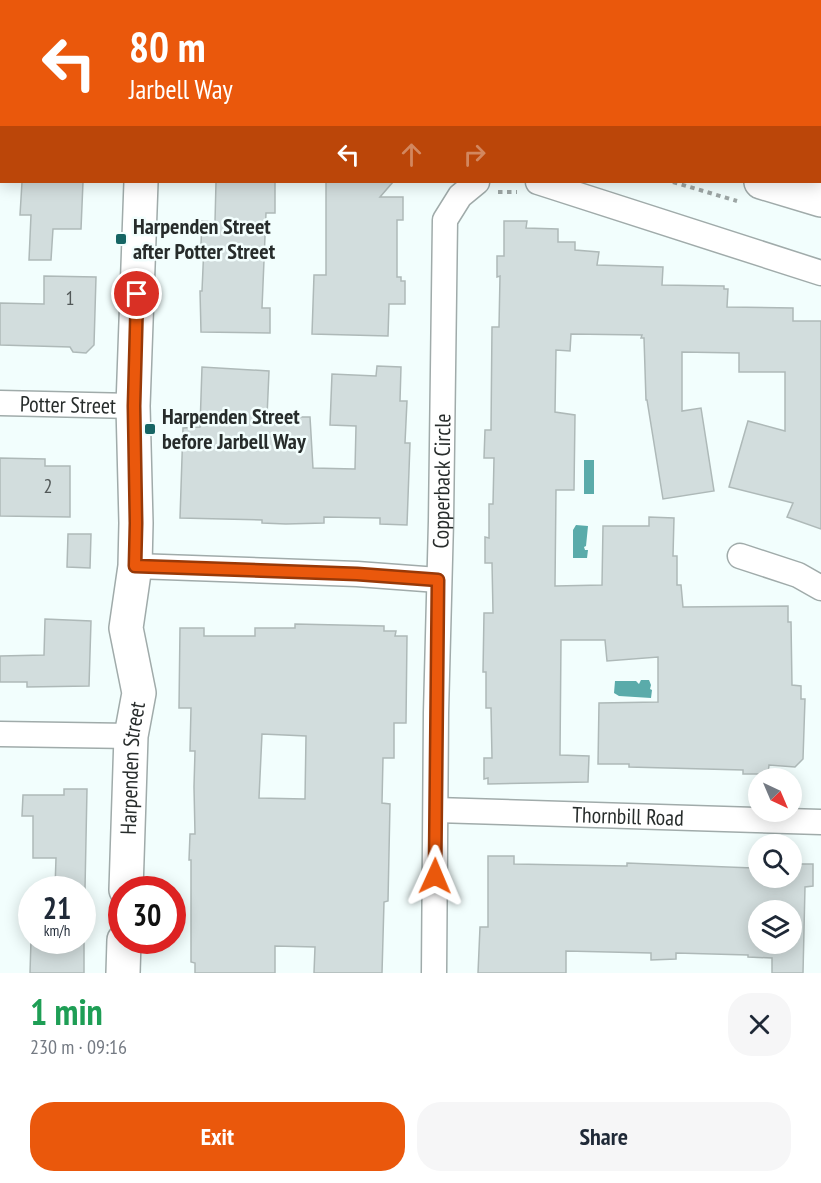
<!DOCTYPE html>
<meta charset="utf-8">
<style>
body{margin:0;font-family:"PT Sans Narrow",sans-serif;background:#f6f6f7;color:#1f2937;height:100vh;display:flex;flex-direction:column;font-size:22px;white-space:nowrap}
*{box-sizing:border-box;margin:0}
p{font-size:20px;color:#747a83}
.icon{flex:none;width:33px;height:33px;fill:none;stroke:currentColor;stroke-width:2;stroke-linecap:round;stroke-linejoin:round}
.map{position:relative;height:973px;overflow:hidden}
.details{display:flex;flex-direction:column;background:#fff;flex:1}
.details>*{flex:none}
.banner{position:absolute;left:0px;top:0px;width:822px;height:183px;box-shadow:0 3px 15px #0003;background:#ea580c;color:#fff;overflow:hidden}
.needle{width:39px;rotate:136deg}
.tools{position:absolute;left:748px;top:768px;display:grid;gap:12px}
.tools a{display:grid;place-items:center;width:54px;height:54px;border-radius:50%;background:#fff;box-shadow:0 3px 15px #0003;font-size:30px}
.speed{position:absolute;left:18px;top:876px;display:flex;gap:12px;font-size:30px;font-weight:700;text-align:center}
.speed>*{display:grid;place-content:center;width:78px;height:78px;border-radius:50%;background:#fff;box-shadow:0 3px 15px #0003;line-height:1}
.speed small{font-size:15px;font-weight:400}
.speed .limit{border:9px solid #d22;background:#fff;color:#111}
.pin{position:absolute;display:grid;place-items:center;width:51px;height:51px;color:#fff;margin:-26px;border:3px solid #fff;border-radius:50%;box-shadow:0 2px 6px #0007}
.me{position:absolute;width:66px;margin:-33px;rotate:1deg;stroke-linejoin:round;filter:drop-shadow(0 0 4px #0008)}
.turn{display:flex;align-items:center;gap:21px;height:126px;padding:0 30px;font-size:27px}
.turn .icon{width:78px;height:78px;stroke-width:2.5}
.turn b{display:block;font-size:42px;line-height:51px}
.lanes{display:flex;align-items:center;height:57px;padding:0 30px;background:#0003;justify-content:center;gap:30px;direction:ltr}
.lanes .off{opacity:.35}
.round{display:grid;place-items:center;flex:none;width:63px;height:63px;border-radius:24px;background:#f6f6f7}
.summary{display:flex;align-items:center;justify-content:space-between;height:102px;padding:0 30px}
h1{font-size:36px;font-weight:800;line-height:45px;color:#1e9e55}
.primary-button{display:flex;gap:12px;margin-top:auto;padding:12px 30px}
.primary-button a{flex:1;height:69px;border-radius:24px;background:#ea580c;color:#fff;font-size:24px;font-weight:800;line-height:69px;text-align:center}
.primary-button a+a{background:#f6f6f7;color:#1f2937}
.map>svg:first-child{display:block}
.water{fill:#5aabaa}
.building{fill:#d2dddd;stroke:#aeb9b8;stroke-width:1.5;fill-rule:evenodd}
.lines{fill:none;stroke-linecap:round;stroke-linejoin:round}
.street-casing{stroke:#a0abaa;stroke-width:27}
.secondary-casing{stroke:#a0abaa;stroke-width:36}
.primary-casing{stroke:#a0abaa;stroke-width:36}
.path{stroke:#9da6a5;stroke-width:4;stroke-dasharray:4.5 4.5;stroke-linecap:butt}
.street{stroke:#fff;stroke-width:24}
.secondary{stroke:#fff;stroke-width:33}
.primary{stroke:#fff;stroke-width:33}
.route-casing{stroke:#983908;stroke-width:15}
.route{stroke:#ea580c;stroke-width:10}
.poi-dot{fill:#166564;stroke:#f2fefd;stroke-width:2}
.labels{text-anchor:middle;stroke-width:5;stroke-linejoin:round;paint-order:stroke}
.number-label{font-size:20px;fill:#525858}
.poi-label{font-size:22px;font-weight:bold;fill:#272c2b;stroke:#f2fefd;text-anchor:start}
.street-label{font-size:22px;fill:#272c2b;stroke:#f2fefd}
</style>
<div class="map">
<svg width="821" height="973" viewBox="0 0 821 973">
<rect width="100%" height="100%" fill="#f2fefd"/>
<g class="water">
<rect x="584" y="460" width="10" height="34"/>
<path d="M576,525L588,526L586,546L584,547L585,550H588L587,558H573V530Z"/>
<path d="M641,680H649L651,685L650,689L652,690L651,698L619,696L614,693L615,681H636L639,684Z"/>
</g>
<g class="building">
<path d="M22,182H83L81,229H53L51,260H29L31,215H20Z"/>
<path d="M216,182H275V213H266L262,308H270V333L201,332L200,291H202L204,245L201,244L202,221L215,222Z"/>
<path d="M326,182H393L380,197H403V220H397V277H401V281H405V304H389L388,336L312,334L314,275H326Z"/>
<path d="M504,221H527L526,228L558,229V242H575V250L599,252L597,265L663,267L662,285L724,286V289H728L727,307L793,308V321H821V529L787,517L793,503L729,487L748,421L785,431V372H739V353L682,352V411L701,408L714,491L663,499L647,400H646L644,338H641L642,335L571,334L570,351L556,350L555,412L575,415L574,490H556L555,586L602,585L603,526H649V517L674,518L673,556H677V585H681L683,607L788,606V622H791L792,685L801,686V699H805L803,759L795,767L769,765L768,774H743V770L629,767V764H598L599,703L658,702V657L607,661L605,640H561L560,755L589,756L588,782L488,784V778L484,779V758H492L491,708H486V672H483L484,613H493L492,563H485V537L489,538V504H493L494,458H484L485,430H491L492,327H499L500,276L497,277V256H504Z"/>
<path d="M44,276L96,277L94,345L86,353L73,352L70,347L0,345V303L44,304Z"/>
<path d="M377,366L401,367L400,401H407L405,443H410L407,525L380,524V518L324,517V523L286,524L262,523V520L180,518L183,428L200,427L202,367L269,371L267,417H310L313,468L355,469L356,426L330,425L332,374L376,376Z"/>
<path d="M0,458L45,459V466H70V517L0,516Z"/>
<path d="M68,534H91L90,568L67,567Z"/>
<path d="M45,619L91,621L89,686L27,687V682H0V656L44,655Z"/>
<path d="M295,624L384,626V631H396L395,636H407L406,723H394V758H383L382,803L390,804L388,901L384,902L382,973H314L315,947L275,946V973H195V963L191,962V860H189L190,834H195L194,787L195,751H190L191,708H179L180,628H204V636H255V628H295ZM262,734L306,736L305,799L259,798Z"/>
<path d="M64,789H87L85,889L55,888L56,858H33V816H22L23,795H64Z"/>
<path d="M488,856H514V864L627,866V863L753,868L759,866V878H792V864H813V886L805,887L803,973H772V958L748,957V955L676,953V959L651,960V953L566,951V973H478L480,927H488ZM759,910H792V944H759Z"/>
<path d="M31,940H84V973H30Z"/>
</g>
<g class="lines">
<defs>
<g id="street">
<path d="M600,0L604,2"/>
<path d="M790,2V0"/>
<path d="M538,182L821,273"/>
<path id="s1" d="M0,403L133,406"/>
<path d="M740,556L798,575L821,588"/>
<path d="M135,566L357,574L438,580"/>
<path d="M0,734L131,736"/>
<path id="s2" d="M436,810L821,822"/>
<path id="s3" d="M434,973L436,713L441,521L445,220L460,196L477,182"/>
</g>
<g id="secondary">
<path d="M145,0V2"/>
<path id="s4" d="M126,890L131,736L139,693L126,628L135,566L136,523L133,406L141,182"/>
<path d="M123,973L124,940"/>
</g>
<g id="primary">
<path d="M263,0L265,2"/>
<path d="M761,182L821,200"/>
</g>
</defs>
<use href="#street" class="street-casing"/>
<use href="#secondary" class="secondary-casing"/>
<use href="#primary" class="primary-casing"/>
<g class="path">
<path d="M673,182L737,201"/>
<path d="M498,192H517"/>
</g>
<use href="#street" class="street"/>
<use href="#secondary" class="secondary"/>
<use href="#primary" class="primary"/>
</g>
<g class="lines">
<defs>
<path id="route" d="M137,294L134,406L136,523L135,566L357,574L438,580L435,876"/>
</defs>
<use href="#route" class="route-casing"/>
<use href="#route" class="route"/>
</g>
<g class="poi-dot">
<rect x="115" y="233" width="12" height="12" rx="3"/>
<rect x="144" y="423" width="12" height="12" rx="3"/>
</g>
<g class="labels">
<g class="number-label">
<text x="70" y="305">1</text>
<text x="48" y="493">2</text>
</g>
<g class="poi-label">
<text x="133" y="234">Harpenden Street<tspan x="133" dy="25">after Potter Street</tspan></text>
<text x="162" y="424">Harpenden Street<tspan x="162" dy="25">before Jarbell Way</tspan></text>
</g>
<g class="street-label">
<text dy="8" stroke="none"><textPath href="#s1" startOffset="68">Potter Street</textPath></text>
<text dy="8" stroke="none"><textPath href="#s3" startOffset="492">Copperback Circle</textPath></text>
<text dy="8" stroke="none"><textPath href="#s4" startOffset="122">Harpenden Street</textPath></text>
<text dy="8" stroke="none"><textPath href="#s2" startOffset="192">Thornbill Road</textPath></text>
</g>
</g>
</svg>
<div class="tools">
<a><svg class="needle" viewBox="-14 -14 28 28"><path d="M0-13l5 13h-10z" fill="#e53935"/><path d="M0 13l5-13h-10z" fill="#747a83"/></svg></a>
<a><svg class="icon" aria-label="search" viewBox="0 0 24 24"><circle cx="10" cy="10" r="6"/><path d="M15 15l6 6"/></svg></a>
<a><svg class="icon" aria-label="layers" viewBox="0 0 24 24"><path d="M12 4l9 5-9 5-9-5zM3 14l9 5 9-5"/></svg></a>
</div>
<div class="speed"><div>21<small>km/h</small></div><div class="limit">30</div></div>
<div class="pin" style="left:137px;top:294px;background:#d93025"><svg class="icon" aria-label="arrive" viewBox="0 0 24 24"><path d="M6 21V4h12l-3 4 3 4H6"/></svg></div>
<svg class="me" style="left:435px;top:876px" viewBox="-20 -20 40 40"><path d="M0-17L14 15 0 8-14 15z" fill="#ea580c" stroke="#fff" stroke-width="4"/></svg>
<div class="banner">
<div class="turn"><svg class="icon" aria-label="left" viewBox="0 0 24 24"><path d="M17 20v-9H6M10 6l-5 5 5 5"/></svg><div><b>80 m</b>Jarbell Way</div></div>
<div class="lanes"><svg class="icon" aria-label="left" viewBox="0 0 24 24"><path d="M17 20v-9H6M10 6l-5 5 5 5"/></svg><svg class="icon off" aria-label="ahead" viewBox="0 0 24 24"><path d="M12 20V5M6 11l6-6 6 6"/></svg><svg class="icon off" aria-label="right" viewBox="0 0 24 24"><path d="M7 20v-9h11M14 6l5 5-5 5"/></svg></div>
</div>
</div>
<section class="details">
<div class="summary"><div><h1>1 min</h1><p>230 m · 09:16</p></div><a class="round"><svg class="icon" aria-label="close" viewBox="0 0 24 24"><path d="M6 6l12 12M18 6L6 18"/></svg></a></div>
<div class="primary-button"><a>Exit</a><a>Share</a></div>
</section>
